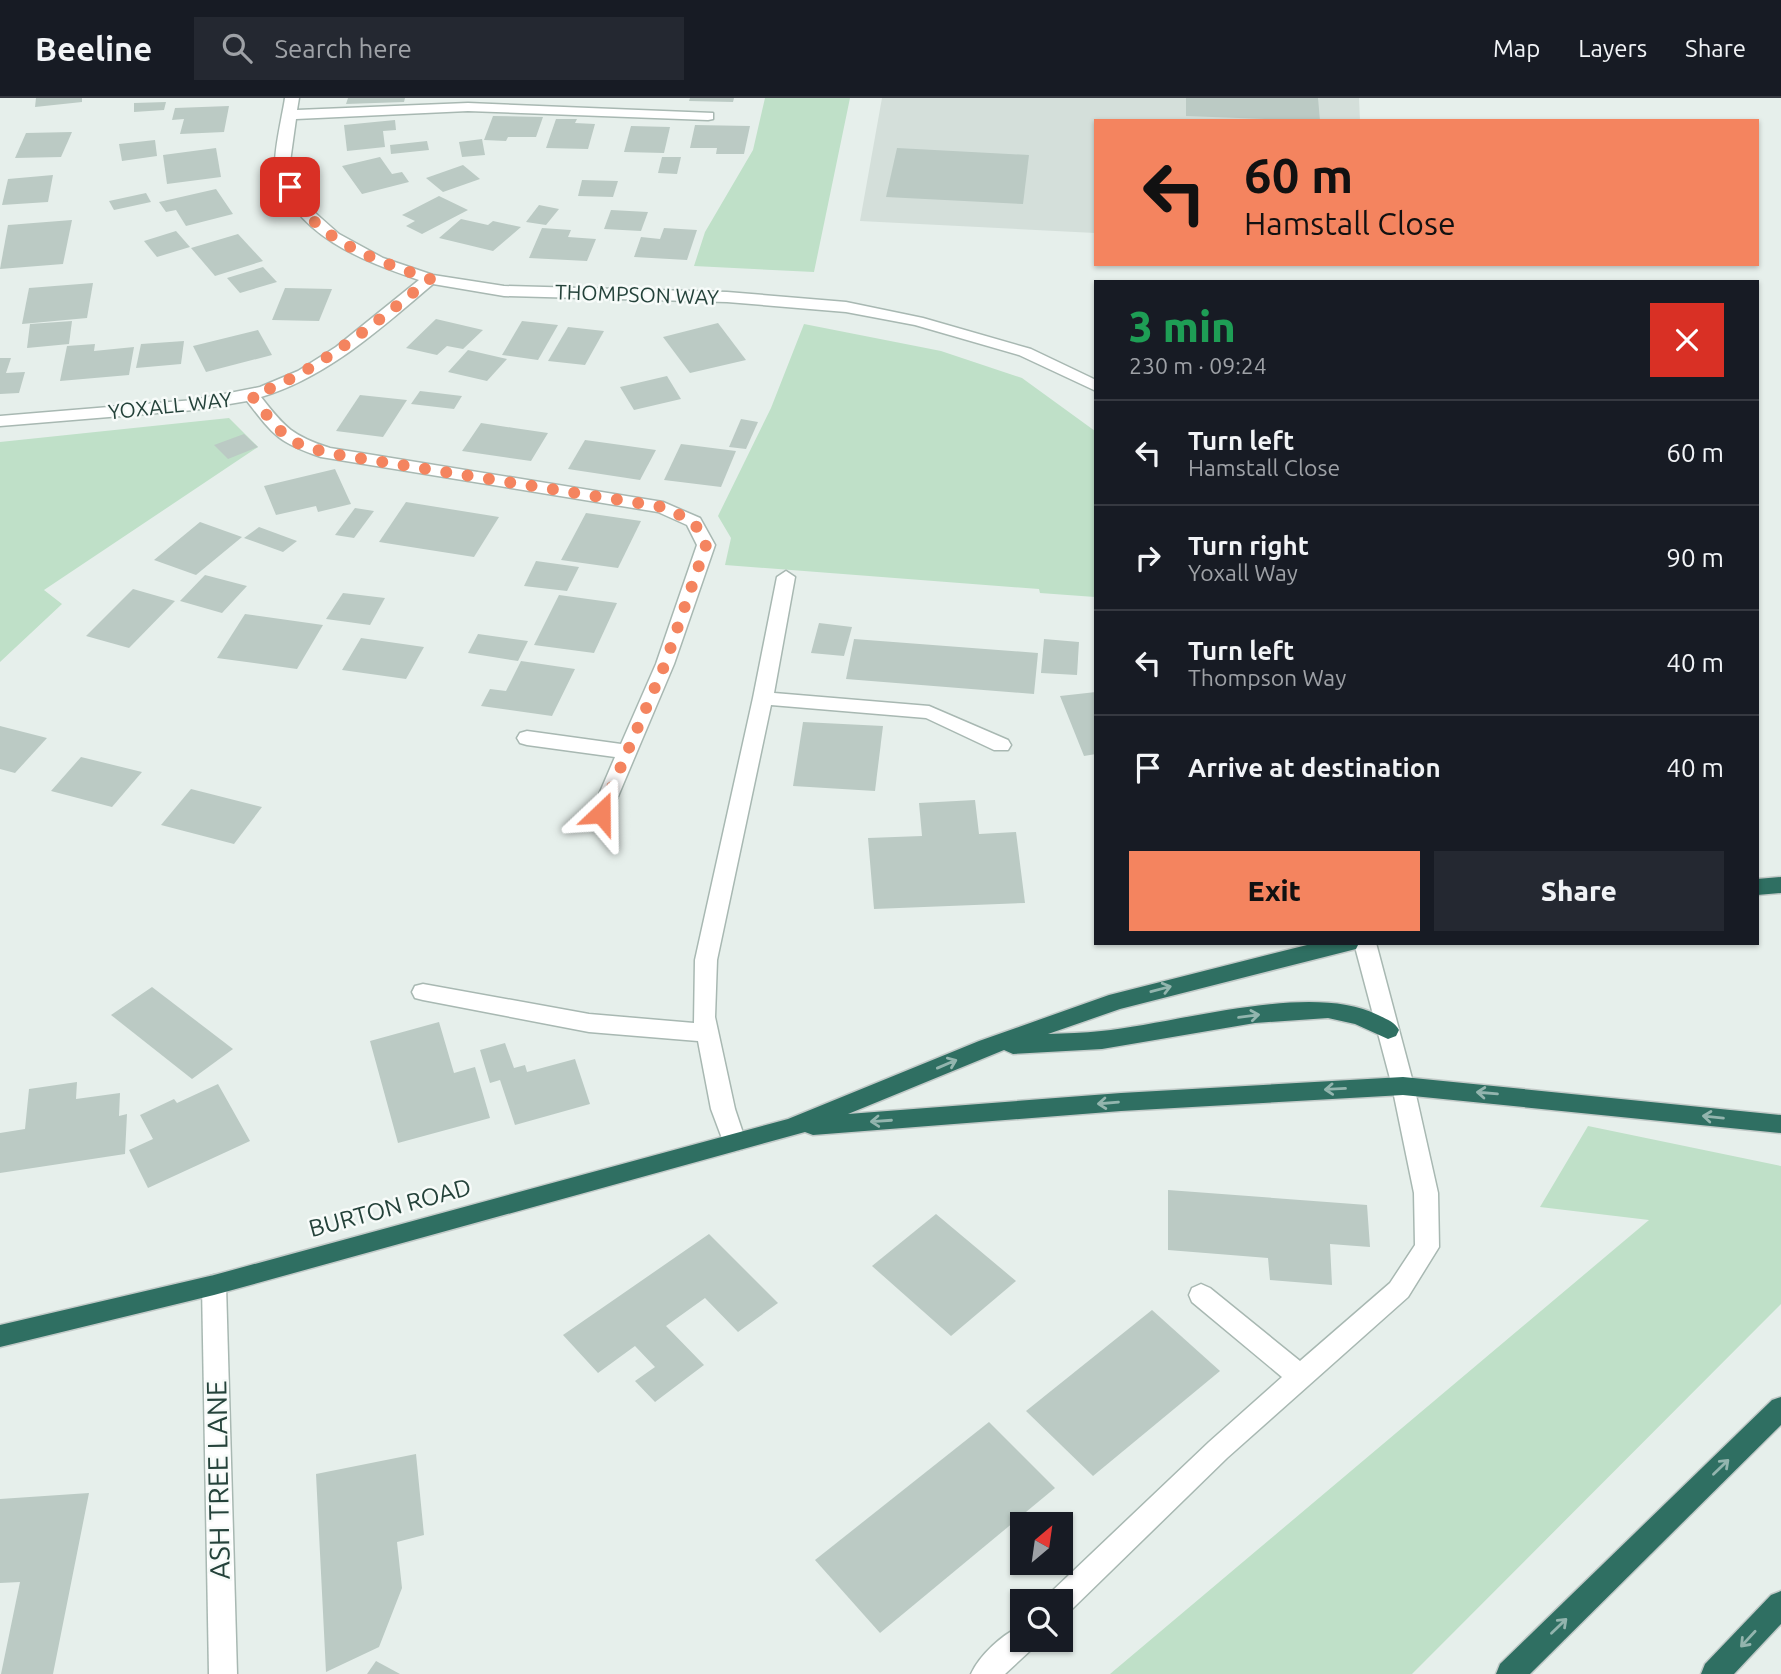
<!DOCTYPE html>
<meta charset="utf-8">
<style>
body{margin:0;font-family:Ubuntu,sans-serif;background:#242831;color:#f1f3f6;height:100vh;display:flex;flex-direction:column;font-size:26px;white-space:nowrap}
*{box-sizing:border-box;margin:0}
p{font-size:23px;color:#9ea1a6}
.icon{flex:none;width:38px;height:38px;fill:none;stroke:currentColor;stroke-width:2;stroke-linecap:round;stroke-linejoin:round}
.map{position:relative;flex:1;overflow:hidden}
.side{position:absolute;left:1094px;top:182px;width:665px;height:665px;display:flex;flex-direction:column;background:#171b24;border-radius:0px;box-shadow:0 2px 5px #0004}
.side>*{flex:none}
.guide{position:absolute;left:1094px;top:21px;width:665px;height:147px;border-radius:0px;box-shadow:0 2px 5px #0004;background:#f4845f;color:#111;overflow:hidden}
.needle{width:46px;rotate:29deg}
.buttons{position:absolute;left:1010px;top:1414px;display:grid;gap:14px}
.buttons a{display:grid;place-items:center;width:63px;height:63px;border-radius:0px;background:#171b24;box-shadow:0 2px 5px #0004;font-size:35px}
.pin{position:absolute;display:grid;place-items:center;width:60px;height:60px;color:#fff;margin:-30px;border-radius:14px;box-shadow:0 4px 10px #0006}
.me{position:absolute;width:77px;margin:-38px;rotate:23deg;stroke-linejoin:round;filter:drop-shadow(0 0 5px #0008)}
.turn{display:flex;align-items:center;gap:24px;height:147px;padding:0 35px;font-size:32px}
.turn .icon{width:91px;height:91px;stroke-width:2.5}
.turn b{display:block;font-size:49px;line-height:60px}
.round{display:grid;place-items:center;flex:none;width:74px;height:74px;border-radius:0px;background:#242831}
.overview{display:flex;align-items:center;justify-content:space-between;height:119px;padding:0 35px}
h1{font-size:42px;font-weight:800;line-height:52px;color:#1e9e55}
.button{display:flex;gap:14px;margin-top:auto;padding:14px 35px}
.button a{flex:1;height:80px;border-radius:0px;background:#f4845f;color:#111;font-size:28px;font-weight:800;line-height:80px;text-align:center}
.button a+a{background:#242831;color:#f1f3f6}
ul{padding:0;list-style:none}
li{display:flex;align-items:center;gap:21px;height:105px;padding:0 35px;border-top:2px solid #363941}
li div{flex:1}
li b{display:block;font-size:26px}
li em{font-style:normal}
header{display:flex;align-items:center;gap:42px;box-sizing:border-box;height:98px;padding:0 35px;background:#171b24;border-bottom:2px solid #363941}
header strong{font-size:33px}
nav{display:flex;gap:38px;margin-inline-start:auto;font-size:24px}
.search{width:490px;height:63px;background:#242831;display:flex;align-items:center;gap:18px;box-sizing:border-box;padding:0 24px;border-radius:0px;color:#9ea1a6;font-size:26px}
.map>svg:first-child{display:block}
.built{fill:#d4dfda}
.green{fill:#bfe0c8}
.building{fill:#bbcac4}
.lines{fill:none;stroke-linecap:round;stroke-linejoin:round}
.minor-casing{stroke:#a8b8b2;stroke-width:3}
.highway-casing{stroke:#c2cac8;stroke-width:3}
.minor{fill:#fff;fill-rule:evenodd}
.highway{fill:#2f6f62;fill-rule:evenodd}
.oneway{stroke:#93b5ae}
.route{stroke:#f4845f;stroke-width:12;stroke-dasharray:0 21.6}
.labels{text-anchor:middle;stroke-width:5;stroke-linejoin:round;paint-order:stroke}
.far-street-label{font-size:21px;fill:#24423a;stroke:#f7fbf9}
.street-label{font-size:24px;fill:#24423a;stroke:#f7fbf9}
.near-street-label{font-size:28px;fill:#24423a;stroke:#f7fbf9}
</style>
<header>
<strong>Beeline</strong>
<div class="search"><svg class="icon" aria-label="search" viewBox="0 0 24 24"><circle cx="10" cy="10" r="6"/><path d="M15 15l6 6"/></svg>Search here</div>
<nav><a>Map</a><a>Layers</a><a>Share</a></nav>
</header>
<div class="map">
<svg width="1781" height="1576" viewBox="0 0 1781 1576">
<rect width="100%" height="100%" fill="#e6efeb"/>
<path class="built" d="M882,0H1359L1360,23H1096L1095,135L860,123Z"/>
<g class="green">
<path d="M765,0H850L814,174L694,168L705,134L753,52Z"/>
<path d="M804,226L941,253L1022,280L1095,333V499L1040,495L1039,491L725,467L731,440L718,418L771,310Z"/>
<path d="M229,320L258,349L44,492L62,506L0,564V344Z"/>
<path d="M1588,1028L1781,1068V1206L1412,1576H1110L1649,1122L1540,1109Z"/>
</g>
<g class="building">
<path d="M36,0H82V4L35,9Z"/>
<path d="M348,0H405L404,4L346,6Z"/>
<path d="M690,0H734L733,4L689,3Z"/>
<path d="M1186,0H1318L1320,23L1186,18Z"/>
<path d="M166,4L164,12L134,14V5Z"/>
<path d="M229,8L224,34L180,36L184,21L172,22L175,10Z"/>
<path d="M493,18L543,19L536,39H508L506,43L484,42Z"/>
<path d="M556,21H577L575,25L595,26L588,51L546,50Z"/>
<path d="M395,22L396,32L383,33L385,49L347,53L344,27Z"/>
<path d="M695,27L750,28L744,56H716L717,50H690Z"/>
<path d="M631,28L670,29L664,55L624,54Z"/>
<path d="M72,34L61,59L15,60L26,35Z"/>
<path d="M482,41L485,57L462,59L459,44Z"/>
<path d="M155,42L157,58L122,63L119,46Z"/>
<path d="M427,43L429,52L391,56L390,47Z"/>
<path d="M216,50L221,79L167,86L163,57Z"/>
<path d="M897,50L1029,57L1023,106L886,99Z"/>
<path d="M380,59L392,76L402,74L409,84L362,96L342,68Z"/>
<path d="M662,59H681L677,76L658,75Z"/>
<path d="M463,67L480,81L443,94L426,80Z"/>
<path d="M53,77L48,104L2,107L8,81Z"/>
<path d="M582,82L618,83L613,99L578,98Z"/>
<path d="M216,91L233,116L186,128L176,112L166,114L159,104Z"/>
<path d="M146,95L151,104L114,112L109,103Z"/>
<path d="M439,98L468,112L422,136L406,128L415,123L402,117Z"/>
<path d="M539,107L559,111L546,127L526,124Z"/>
<path d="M611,112L648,114L641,133L604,131Z"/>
<path d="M461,121L488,127L493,123L521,129L493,153L439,140Z"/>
<path d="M72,122L63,166L0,171L8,127Z"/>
<path d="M542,130L571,132L568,139L596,141L587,163L529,160Z"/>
<path d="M664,130L697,132L687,162L634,159L641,139L660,141Z"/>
<path d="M176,133L190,149L157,159L144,143Z"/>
<path d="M238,136L263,163L215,178L191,150Z"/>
<path d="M263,169L277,184L240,195L227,180Z"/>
<path d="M93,185L87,220L22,226L29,190Z"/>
<path d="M285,190L332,191L319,223L272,222Z"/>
<path d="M436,221L483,232L463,251L447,248L437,257L406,250Z"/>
<path d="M72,223L69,246L27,250L30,226Z"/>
<path d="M522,223L558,227L538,262L502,257Z"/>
<path d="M718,225L746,262L690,275L663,239Z"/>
<path d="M568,229L604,233L585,267L548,263Z"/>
<path d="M258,232L272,257L206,274L193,248Z"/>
<path d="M184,243L181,266L136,270L141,246Z"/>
<path d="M95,246L94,253L134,249L129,277L60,283L67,248Z"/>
<path d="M468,252L507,261L487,283L448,274Z"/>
<path d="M0,260H11L6,275L25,274L19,295L0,296Z"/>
<path d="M667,278L681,301L634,312L620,289Z"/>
<path d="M420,293L462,298L454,311L411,306Z"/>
<path d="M360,297L407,302L383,339L336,333Z"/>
<path d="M741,321L758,324L746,351L729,349Z"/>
<path d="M481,325L514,330L548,335L531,363L462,353Z"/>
<path d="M244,336L258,349L228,361L214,347Z"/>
<path d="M585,342L621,347L656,352L640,382L568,371Z"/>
<path d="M681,346L736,353L721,389L664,382Z"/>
<path d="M335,371L351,406L318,414L316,408L276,417L264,388Z"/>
<path d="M406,404L499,419L474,459L379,444Z"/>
<path d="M355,410L374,413L354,440L335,437Z"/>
<path d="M586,415L641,423L618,470L561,462Z"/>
<path d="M200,424L242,439L196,477L154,462Z"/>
<path d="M259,429L297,443L283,454L244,440Z"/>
<path d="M536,463L579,469L567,493L524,488Z"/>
<path d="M205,477L247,488L222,515L180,503Z"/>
<path d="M133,491L175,503L129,550L86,538Z"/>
<path d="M343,495L385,500L370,527L326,521Z"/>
<path d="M559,497L617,505L594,555L534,547Z"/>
<path d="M245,516L323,527L297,571L217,560Z"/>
<path d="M819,525L852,529L844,558L811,555Z"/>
<path d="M478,536L528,543L518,563L468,555Z"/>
<path d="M361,540L424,549L406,581L342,572Z"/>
<path d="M854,541L1038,555L1034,596L846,581Z"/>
<path d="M1044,541L1079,544L1077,577L1041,575Z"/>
<path d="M521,563L575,571L552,618L481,608L490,591L506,593Z"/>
<path d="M1096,594V656L1084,658L1060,598Z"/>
<path d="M803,624L883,628L875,693L793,688Z"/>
<path d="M0,628L47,640L15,675L0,671Z"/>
<path d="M81,659L142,674L112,709L51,693Z"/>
<path d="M191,691L262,709L234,746L161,727Z"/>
<path d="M975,702L979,736L1016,734L1025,805L874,811L868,740L922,738L919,705Z"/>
<path d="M152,889L233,951L192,981L111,917Z"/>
<path d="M439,924L454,975L475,969L490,1020L398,1045L370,943Z"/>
<path d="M505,945L514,970L525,967L527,974L575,961L590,1006L515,1027L500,982L490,985L480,952Z"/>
<path d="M77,984L76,1001L120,995L119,1018L127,1016L125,1056L0,1075V1035L25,1031L29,991Z"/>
<path d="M218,986L250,1043L148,1090L129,1052L153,1041L140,1017L174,1001L177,1005Z"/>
<path d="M1168,1092L1367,1107L1370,1149L1330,1146L1332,1187L1270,1182L1268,1160L1168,1152Z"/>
<path d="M936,1116L1016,1183L951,1238L872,1168Z"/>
<path d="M709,1136L778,1205L738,1234L705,1200L666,1228L704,1267L655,1304L635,1283L655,1269L635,1248L598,1275L563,1237Z"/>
<path d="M1152,1212L1220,1273L1093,1378L1026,1313Z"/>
<path d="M989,1324L1055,1390L880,1535L815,1462Z"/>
<path d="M416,1356L424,1437L397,1444L402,1490L379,1549L326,1574L316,1376Z"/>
<path d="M89,1395L53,1576H1L20,1484L0,1485V1401Z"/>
<path d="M376,1563L400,1576H367Z"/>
</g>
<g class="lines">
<defs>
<g id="minor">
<path d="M285,0H299L297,12L468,5L713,15V21L708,22L468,13L296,21L289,71L304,105L339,136L383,160L433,177L504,188L727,194L846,204L923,220L1031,251L1096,282V293L1019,257L915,227L846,214L727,204L504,198L433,186C381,230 328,279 261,299C285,330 293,338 330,350L663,404L700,420L715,447L674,566L611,715L608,720H594L591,715L615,659L527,647L520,645L517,640L520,635L527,633L621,646L656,566L697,447L687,427L658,414L321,359C278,344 274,338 247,303L194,312L0,328V318L194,302L260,289L298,273L336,249L419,182C363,163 293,137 276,73C272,60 283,15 285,0Z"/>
<path d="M786,473L795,479L774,595L929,608L1008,642L1011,647L1008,652H994L926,620L771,607L717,862L715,919L735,1011L746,1044L742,1051L734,1053L726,1051L711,1011L698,943L589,934L423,902L415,900L412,894L415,888L423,886L589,916L694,925L695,862L753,600L777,479Z"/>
<path d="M1354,845H1376L1414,988L1438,1095L1439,1149L1408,1199L1227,1360L1070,1513L1060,1517V1503H1046L1050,1495L1209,1344L1282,1279L1192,1204L1189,1197L1192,1190L1201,1186L1210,1190L1300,1263L1390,1185L1415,1147L1414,1095L1392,988Z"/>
<path d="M214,1177L223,1180L226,1187L237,1576H209L202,1187L205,1180Z"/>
<path d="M1022,1528V1542H1036L1032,1551L1005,1576H971C979,1558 1003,1535 1022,1528Z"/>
</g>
<g id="highway">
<path d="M1781,779V795L1757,797V781Z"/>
<path d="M1315,845H1359L1356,851L1348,853L1120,911L1048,936C1065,935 1084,935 1101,933C1176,926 1310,883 1378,917C1386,921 1395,924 1399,932L1396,938L1388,941L1355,926L1328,920L1255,925L1102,951L1013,956L1004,952L848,1016L1121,995L1403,979L1781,1017V1035L1403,997L1121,1013L813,1037L805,1034L214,1197L0,1249V1227L214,1177L788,1021L979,943L1109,897Z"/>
<path d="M1781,1299V1327L1530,1576H1496L1500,1566L1772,1302Z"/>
<path d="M1781,1493V1526L1734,1576H1701L1705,1566L1771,1497Z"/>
</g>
</defs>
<use href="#minor" class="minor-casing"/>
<use href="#highway" class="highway-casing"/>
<use href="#minor" class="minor"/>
<use href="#highway" class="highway"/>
</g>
<defs><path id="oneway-shaft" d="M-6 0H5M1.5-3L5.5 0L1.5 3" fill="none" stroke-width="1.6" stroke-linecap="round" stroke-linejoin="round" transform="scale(1.75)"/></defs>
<g class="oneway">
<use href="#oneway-shaft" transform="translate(1161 891) rotate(-15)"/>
<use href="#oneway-shaft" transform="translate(1249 918) rotate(-8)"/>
<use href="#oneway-shaft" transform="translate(947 966) rotate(-23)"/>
<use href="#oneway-shaft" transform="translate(1335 991) rotate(177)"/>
<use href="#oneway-shaft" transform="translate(1487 995) rotate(-175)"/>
<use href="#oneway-shaft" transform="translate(1108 1005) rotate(175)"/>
<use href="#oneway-shaft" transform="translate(1713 1019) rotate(-174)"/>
<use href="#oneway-shaft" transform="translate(881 1023) rotate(176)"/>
<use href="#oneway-shaft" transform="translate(1721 1369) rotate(-44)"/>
<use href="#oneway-shaft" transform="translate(1559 1528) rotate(-44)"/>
<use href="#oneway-shaft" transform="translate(1748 1541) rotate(133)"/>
</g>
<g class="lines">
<path class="route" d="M290,89C313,143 379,163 430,181C374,226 320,272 252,298L276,329L294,344L327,355L663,409L694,424L706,447L665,566L601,715"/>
</g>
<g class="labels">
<g class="far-street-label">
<text transform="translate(637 197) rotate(2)" y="7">THOMPSON WAY</text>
<text transform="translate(170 308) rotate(-6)" y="7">YOXALL WAY</text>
</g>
<g class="street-label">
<text transform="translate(390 1110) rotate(-15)" y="8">BURTON ROAD</text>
</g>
<g class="near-street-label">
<text transform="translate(218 1382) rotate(-91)" y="10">ASH TREE LANE</text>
</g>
</g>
</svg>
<div class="buttons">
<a><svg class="needle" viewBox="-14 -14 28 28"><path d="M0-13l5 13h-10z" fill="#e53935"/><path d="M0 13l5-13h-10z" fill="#9ea1a6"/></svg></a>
<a><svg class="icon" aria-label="search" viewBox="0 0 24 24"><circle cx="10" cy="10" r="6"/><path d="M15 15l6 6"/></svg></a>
</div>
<div class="pin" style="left:290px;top:89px;background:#d93025"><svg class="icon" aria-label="arrive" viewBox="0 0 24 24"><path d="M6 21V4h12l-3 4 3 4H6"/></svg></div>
<svg class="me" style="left:601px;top:715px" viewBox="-20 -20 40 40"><path d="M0-17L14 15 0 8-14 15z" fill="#f4845f" stroke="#fff" stroke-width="4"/></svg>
<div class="guide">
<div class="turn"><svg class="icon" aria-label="left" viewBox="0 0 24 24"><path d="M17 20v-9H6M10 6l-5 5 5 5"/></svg><div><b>60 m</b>Hamstall Close</div></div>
</div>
<section class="side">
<div class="overview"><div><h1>3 min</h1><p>230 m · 09:24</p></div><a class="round" style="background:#d93025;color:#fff"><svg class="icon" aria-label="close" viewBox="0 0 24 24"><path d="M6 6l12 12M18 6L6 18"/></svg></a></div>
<ul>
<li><svg class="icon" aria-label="left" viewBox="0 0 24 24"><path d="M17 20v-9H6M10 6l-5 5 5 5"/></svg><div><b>Turn left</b><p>Hamstall Close</p></div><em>60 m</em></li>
<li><svg class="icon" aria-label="right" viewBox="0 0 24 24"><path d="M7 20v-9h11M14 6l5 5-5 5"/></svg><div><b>Turn right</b><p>Yoxall Way</p></div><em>90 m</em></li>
<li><svg class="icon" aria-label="left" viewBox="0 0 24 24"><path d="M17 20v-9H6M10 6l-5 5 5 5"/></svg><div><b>Turn left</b><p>Thompson Way</p></div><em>40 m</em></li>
<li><svg class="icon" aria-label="arrive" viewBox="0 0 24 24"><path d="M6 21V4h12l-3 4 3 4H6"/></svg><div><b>Arrive at destination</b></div><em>40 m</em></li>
</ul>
<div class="button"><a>Exit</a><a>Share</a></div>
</section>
</div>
